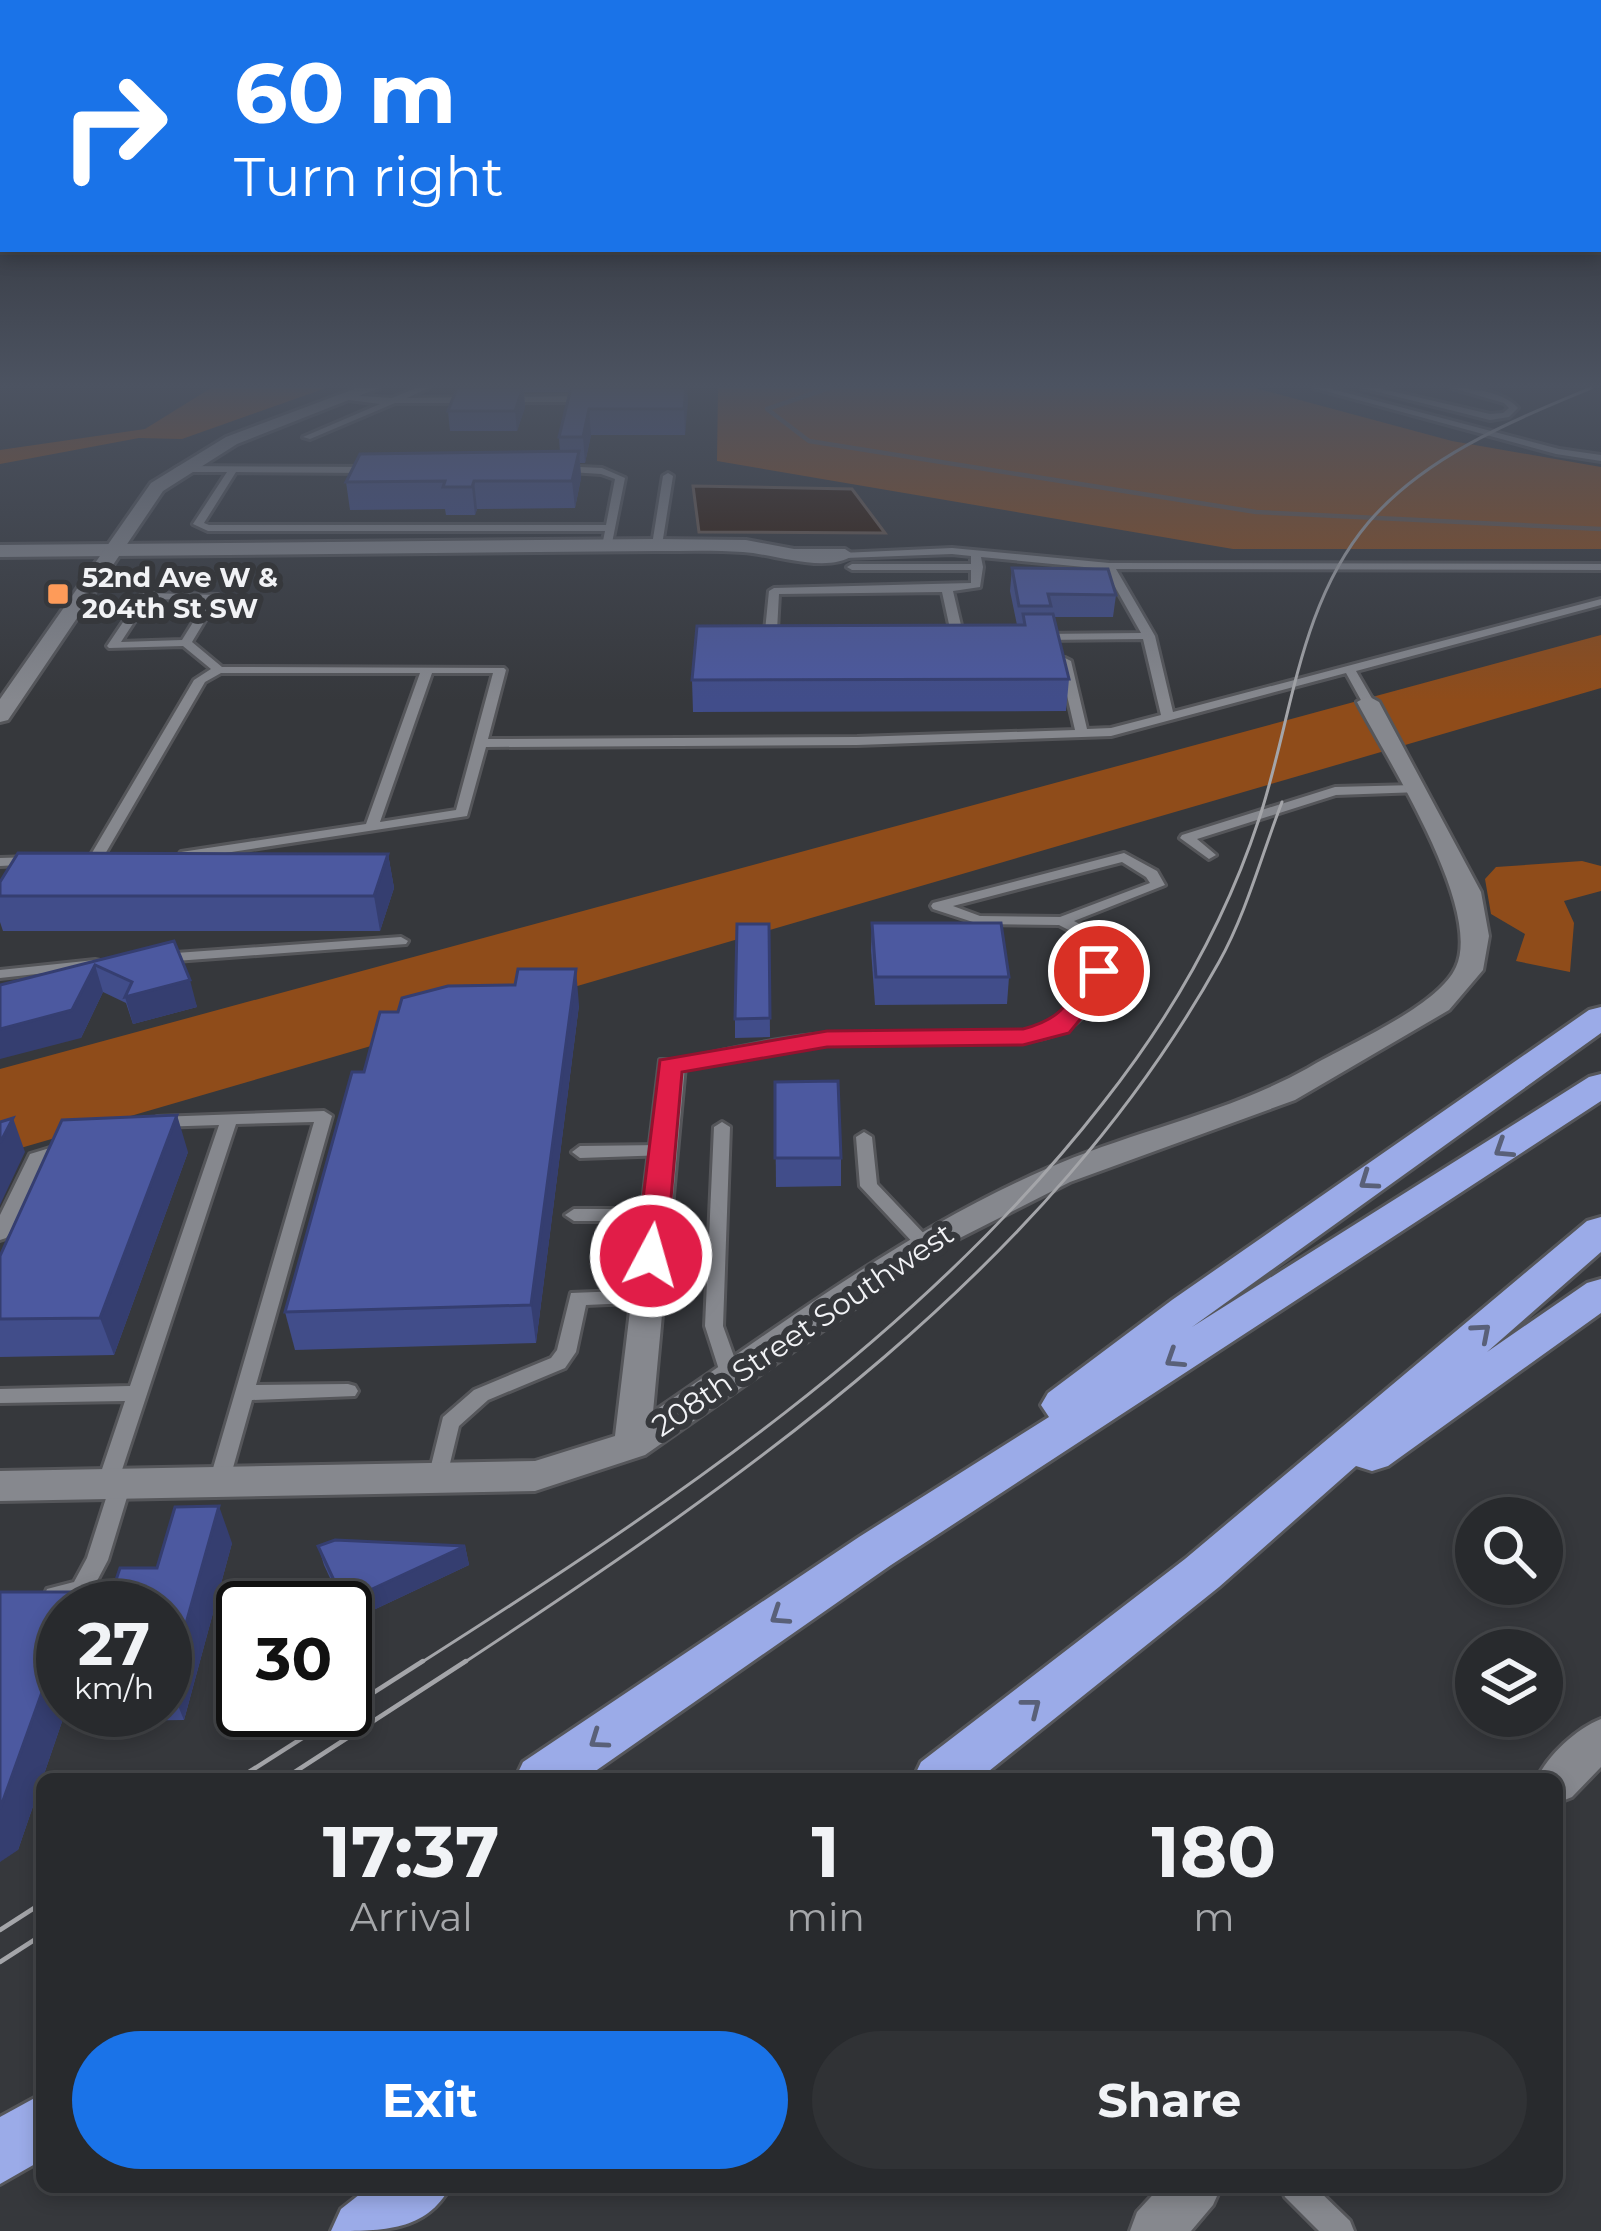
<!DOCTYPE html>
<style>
body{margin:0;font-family:Montserrat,sans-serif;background:#303235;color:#f1f3f6;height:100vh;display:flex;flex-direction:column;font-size:45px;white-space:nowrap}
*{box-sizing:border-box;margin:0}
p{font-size:39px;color:#a5a7aa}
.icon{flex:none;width:66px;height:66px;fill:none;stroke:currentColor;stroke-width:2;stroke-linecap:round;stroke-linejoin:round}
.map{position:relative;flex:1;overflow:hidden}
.details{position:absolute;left:36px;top:1773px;width:1527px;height:420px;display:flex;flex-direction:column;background:#282a2d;border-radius:18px;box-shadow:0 6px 18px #0003,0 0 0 3px #444649}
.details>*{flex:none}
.guide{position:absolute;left:0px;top:0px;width:1602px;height:252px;box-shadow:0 6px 18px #0003,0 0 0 3px #444649;background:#1a73e8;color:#fff;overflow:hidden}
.fabs{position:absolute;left:1455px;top:1497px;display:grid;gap:24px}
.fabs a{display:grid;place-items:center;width:108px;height:108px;border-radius:50%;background:#282a2d;box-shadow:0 6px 18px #0003,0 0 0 3px #444649;font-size:60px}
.speed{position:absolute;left:36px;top:1581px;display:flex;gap:24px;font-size:60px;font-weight:700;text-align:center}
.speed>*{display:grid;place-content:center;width:156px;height:156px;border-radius:50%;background:#282a2d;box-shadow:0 6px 18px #0003,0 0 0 3px #444649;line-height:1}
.speed small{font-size:30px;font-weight:400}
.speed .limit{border:6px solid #111;border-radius:18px;background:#fff;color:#111}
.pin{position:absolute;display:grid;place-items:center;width:102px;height:102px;color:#fff;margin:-51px;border:6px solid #fff;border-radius:50%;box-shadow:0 3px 12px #0007}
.me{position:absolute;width:132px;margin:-66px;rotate:6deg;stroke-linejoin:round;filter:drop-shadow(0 0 9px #0008)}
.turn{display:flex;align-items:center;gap:42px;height:252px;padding:0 36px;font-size:54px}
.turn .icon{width:156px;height:156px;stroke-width:2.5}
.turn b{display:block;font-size:84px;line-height:102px}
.eta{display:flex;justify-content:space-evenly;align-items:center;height:204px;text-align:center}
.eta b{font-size:72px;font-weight:700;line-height:84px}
.action{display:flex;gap:24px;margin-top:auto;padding:24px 36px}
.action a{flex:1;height:138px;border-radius:72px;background:#1a73e8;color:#fff;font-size:48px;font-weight:700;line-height:138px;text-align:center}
.action a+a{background:#303235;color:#f1f3f6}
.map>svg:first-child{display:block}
.green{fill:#8f4c1a}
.water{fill:#2d1606;stroke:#68584e;stroke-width:3}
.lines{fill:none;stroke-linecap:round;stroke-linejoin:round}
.stream{stroke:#68584e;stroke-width:4.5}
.service-casing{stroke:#55565a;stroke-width:6}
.minor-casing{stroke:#55565a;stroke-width:6}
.tertiary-casing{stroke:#55565a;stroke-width:6}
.motorway-casing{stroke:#55565a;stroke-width:6}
.service{fill:#86888e;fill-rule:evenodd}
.minor{fill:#86888e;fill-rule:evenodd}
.tertiary{fill:#86888e;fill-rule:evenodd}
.motorway{fill:#9babe8;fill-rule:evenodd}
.tram-far1{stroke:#a4a5a9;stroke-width:3}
.tram{stroke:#a4a5a9;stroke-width:4.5}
.wall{fill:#414d8a}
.shaded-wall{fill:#353e70}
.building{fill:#4c59a0;stroke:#353e70;stroke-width:3}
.oneway{stroke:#596078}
.route{fill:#e11d48;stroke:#92132f;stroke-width:3}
.poi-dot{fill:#fe9b59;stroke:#36383c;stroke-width:4.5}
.labels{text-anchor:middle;stroke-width:12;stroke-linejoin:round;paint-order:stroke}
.far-poi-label{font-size:27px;font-weight:bold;fill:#f1f2f5;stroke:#36383c;text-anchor:start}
.street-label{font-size:30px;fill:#f1f2f5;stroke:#36383c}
</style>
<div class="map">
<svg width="1601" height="2231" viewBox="0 0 1601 2231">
<rect width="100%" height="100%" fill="#36383c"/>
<g class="green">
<path d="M211,388H326L182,439L139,438L0,464V450L145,429Z"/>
<path d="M718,388H1255L1452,441L1601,467V549H1233L717,461Z"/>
<path d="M1601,635V688L0,1154V1069Z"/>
<path d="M1582,861L1601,866V891L1564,901L1574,923L1570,972L1516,961L1525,934L1491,914L1485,879L1496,867Z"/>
</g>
<path class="water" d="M693,486L852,489L885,533L699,532Z"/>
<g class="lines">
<path class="stream" d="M829,388L767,409L809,441L1256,512L1601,529"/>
<defs>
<g id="service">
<path d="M416,388H428L407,398L473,397L477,400L473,403H395L310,439L303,437L380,404L349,400L346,395L392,398Z"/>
<path d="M1314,388H1328L1559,449L1601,455V461L1556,454Z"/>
<path d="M1362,388H1378L1490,414L1503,413L1509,408L1504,403L1452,388C1473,388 1504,392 1518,408L1509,417L1490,420Z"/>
<path d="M505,397L587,396L591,399L587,402H502Z"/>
<path d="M558,466L602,468L625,478L611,548L602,546L605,531H208L193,524L227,472H179L174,469L179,466L370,467L375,470L370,473L236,472L204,523L209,525H606L615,479L601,474L555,471L553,469Z"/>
<path d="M668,473L673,476L662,545L657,548L652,545L663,476Z"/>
<path d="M952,548L1109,563L1601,564V570L1116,569L1155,636L1173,712L1601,599V605L1356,671L1374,702L1368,706L1362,702L1346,673L1111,736L857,745L486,747L467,816L186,859L179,855L181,852L366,824L420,673H221L205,682L101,861H91L89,858L194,680L211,669L183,646L109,648L107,646L142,594L146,593L218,595L219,597L192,642L222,667L504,668L506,670L488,739L857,737L1075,730L1059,661L1065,658L1071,661L1087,729L1111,728L1161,715L1143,639L1041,640L1035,637L1041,634L1141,633L1105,569L981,557L983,567L980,587L953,591L964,638L958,641L952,638L942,592L779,594L777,630L788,638L778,640L765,631L769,591L774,588L971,583V570H852L847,567L852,564H971V556L952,554L845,558L841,557V553ZM149,599L207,600L182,640L121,642ZM432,673H493L456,810L380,822Z"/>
<path d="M1415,785L1420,786V792L1336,795L1197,839L1216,855L1209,859L1180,838L1182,835L1335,787Z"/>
<path d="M1124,853L1157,871L1165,885L1074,921L1102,936C1111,967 1097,1012 1067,1029C1050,1039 1030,1040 1011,1043L826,1044L670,1071L662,1066L670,1061C722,1052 773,1038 826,1034C883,1030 1009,1049 1056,1022C1084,1007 1091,970 1090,941L1059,925L979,924L933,909L931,906L933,903ZM1122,862L1146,877L1150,883L1060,917L980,916L953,906Z"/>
<path d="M34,857L41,861L39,864L0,866V858Z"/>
<path d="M401,937L408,941L406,944L162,962L155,958L162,954Z"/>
<path d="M95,960L100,961L102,964L100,967L0,978V970Z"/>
<path d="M324,1111L332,1116L256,1385L348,1384L355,1386L358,1391L355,1396L252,1400L229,1482L226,1488L219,1490L212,1488L209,1482L314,1122L236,1124L120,1476L128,1478L131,1484L108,1560L89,1596L55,1605L47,1603L44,1596L47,1589L74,1582L87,1558L108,1492L100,1490L97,1484L125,1401L0,1403V1389L130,1386L219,1125L157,1127L149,1122L157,1117Z"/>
<path d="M722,1122L730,1127L723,1326L741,1376L738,1381L731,1383L724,1381L721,1376L705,1326L714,1127Z"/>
<path d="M864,1132L872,1137L877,1184L930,1240L933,1244L930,1248H918L860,1186L856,1137Z"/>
<path d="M63,1144L69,1146L71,1150L69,1154L43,1162L9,1234L6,1238L0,1240V1215L30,1154Z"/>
<path d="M661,1145L667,1147L669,1151L667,1155L580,1158L572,1152L580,1146Z"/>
<path d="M574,1209H655L664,1215L655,1221H574L565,1215Z"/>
<path d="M646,1290L653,1292L655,1297L653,1302L586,1305L576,1352L565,1368L488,1400L459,1426L445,1484L438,1486L431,1484L428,1478L443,1417L474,1390L551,1358L557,1350L571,1293Z"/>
<path d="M1281,2187H1315L1350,2221L1354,2231H1319L1285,2197Z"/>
</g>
<g id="minor">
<path d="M657,539L746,540L794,549H845L854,555C826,574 775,554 743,552C715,550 685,551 657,551L0,557V545Z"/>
<path d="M1368,696L1379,702L1481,892L1489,936L1483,970L1449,1010L1295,1100L1070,1182L942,1247L645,1455L535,1491L0,1501V1471L535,1461L615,1436L660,1060H680L685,1066L653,1412C781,1325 904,1231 1046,1169C1131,1131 1226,1114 1308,1068C1346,1045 1438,1007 1456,967C1483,908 1387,759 1357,702Z"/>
<path d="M1601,1719V1767L1572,1797L1557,1803V1779H1537C1547,1756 1577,1728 1601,1719Z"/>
<path d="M1160,2187H1221L1213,2205L1191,2231H1130L1137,2212Z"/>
</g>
<path id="tertiary" d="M357,388H379L237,444L163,491L8,720L0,722V699L151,483L226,437Z"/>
<g id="motorway">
<path d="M1601,1007V1033L1192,1327L1589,1077L1601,1074V1101L891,1565L584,1779H515L523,1762L859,1537L1049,1417L1041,1405L1048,1393L1172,1300L1589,1010Z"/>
<path d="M1601,1217V1252L1487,1352L1587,1283L1601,1279V1313L1388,1466L1372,1471L1356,1466L1219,1587L979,1779H913L921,1762L1185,1559L1587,1221Z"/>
<path d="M42,2094V2160L0,2184V2117Z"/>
<path d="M369,2187H450C426,2231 384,2231 331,2231L341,2209Z"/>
</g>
</defs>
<use href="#service" class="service-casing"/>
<use href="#minor" class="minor-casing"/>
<use href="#tertiary" class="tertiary-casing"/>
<use href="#motorway" class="motorway-casing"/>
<use href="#service" class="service"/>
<use href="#minor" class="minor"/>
<use href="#tertiary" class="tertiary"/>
<use href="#motorway" class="motorway"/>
<g class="tram-far1">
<path d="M419,1664C666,1507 921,1337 1103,1103C1171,1017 1225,923 1259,819C1292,720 1298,606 1368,523C1425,456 1512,421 1591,388"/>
<path d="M462,1664C749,1475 1048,1269 1219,962C1246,914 1262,854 1282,802"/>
</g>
<g class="tram">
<path d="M238,1779L423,1661"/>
<path d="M284,1779L466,1661"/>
<path d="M0,1930L42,1903"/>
<path d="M0,1962L42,1935"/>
</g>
</g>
<g class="wall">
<path d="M457,388H687L685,435H591L585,463H580L581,478L575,508L477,509L475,515H446L445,509L350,510L346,482L560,452L559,437L570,392H524L525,407L517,431H450L448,411Z"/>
<path d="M1012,568L1116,595L1113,617H1054L1069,679L1066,711L693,712L692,680L1017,625L1010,591Z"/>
<path d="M388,854L394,888L380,931H3L0,922V882Z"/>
<path d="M872,923L1009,977L1007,1004L875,1005L871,950Z"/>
<path d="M769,924L770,1037L735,1038V1019Z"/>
<path d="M174,941L197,1007L133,1024L126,1003L103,992L81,1038L0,985Z"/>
<path d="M579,1005L536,1343L295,1350L285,1312L364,1072Z"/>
<path d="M775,1082L841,1158V1186L776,1187Z"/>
<path d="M188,1152L114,1355L0,1357V1256Z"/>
<path d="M232,1543L184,1720L113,1721L107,1710H165V1608H63V1710H66L18,1850L0,1592H112L157,1568Z"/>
<path d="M318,1546H465L469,1565L350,1621L324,1565Z"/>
</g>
<g class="shaded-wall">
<path d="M523,388L525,407L517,431L515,411Z"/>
<path d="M686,388H687L688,402L685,435L684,409Z"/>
<path d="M589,409L591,435L585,463L583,437Z"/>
<path d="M579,451L581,478L575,508L572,481Z"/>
<path d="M474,481L477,509L475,515L472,487Z"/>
<path d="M388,854L394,888L380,931L374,896Z"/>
<path d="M95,965L103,992L81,1038L0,1059V1029Z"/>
<path d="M576,969L579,1005L536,1343L531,1305Z"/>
<path d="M190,980L197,1007L133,1024L125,997Z"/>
<path d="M177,1115L188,1152L114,1355L100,1318Z"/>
<path d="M13,1118L25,1152L0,1205V1143Z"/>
<path d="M219,1506L232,1543L184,1720L169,1684Z"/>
<path d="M465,1546L469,1565L350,1621L344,1602Z"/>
<path d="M50,1670L63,1698V1710H66L18,1850L0,1862V1809Z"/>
</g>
<g class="building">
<path d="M457,388H523L515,411H448Z"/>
<path d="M571,388H686L684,409H589L583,437H559Z"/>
<path d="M579,451L572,481H474L472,487H443L445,481L346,482L360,454Z"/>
<path d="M1012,568L1108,569L1116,595L1048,594L1051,606H1019Z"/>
<path d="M1023,614H1053L1069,679L692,680L697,626L1025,625Z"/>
<path d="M18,853L388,854L374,896H0V882Z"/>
<path d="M872,923H1001L1009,977H876Z"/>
<path d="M737,924H769L770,1018L735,1019Z"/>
<path d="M174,941L190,980L125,997L132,982L95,965L72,1010L0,1029V985Z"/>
<path d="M518,969H576L531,1305L285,1312L352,1072H364L380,1012H398L402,998L448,986L515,985Z"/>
<path d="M838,1081L841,1158H775V1082Z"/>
<path d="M177,1115L100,1318L0,1319V1256L62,1120Z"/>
<path d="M13,1118L0,1143V1122Z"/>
<path d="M219,1506L169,1684H165V1608H63V1670H50L0,1809V1592H112L120,1568H157L175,1507Z"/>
<path d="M335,1540L465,1546L344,1602L318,1546Z"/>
</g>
<defs><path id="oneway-chevron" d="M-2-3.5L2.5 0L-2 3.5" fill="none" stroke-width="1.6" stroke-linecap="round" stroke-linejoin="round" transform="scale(3)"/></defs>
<g class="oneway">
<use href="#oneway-chevron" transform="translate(1503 1149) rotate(147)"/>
<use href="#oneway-chevron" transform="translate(1368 1181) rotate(145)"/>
<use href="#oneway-chevron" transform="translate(1482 1332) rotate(-41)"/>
<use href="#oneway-chevron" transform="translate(1174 1359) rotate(147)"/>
<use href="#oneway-chevron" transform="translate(779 1616) rotate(146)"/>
<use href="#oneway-chevron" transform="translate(1032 1707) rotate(-38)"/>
<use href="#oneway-chevron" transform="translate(598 1740) rotate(145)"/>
</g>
<linearGradient id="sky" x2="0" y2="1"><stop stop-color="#1e1f21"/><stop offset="0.55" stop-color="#4c5361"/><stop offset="1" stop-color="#4c5361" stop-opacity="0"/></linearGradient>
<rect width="1601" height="701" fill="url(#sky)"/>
<path class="route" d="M1099,963L1111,971L1100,995L1069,1033L1023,1045L827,1047L682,1072L666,1256L661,1263H640L636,1256L660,1060L827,1031L1023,1029C1065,1018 1069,1001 1090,966Z"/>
<rect class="poi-dot" x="46" y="582" width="24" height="24" rx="6"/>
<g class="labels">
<g class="far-poi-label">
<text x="82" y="587">52nd Ave W &amp;<tspan x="82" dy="31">204th St SW</tspan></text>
</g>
<g class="street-label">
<text transform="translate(803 1330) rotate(-34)" y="10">208th Street Southwest</text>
</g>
</g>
</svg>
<div class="fabs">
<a><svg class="icon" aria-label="search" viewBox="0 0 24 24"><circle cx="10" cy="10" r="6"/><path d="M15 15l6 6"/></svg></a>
<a><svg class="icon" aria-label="layers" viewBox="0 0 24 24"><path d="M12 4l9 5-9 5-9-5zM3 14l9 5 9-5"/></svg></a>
</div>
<div class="speed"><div>27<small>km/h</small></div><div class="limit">30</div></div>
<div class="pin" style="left:1099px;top:971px;background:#d93025"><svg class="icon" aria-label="arrive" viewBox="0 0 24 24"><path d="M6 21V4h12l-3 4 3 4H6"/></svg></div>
<svg class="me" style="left:651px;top:1256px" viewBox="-20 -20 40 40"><circle r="17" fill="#e11d48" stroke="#fff" stroke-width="3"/><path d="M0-11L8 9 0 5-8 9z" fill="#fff"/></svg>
<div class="guide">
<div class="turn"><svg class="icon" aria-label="right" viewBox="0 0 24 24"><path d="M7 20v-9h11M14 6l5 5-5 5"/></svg><div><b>60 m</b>Turn right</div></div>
</div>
<section class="details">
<div class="eta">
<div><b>17:37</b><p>Arrival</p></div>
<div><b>1</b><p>min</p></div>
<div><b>180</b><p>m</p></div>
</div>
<div class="action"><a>Exit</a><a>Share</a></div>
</section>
</div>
